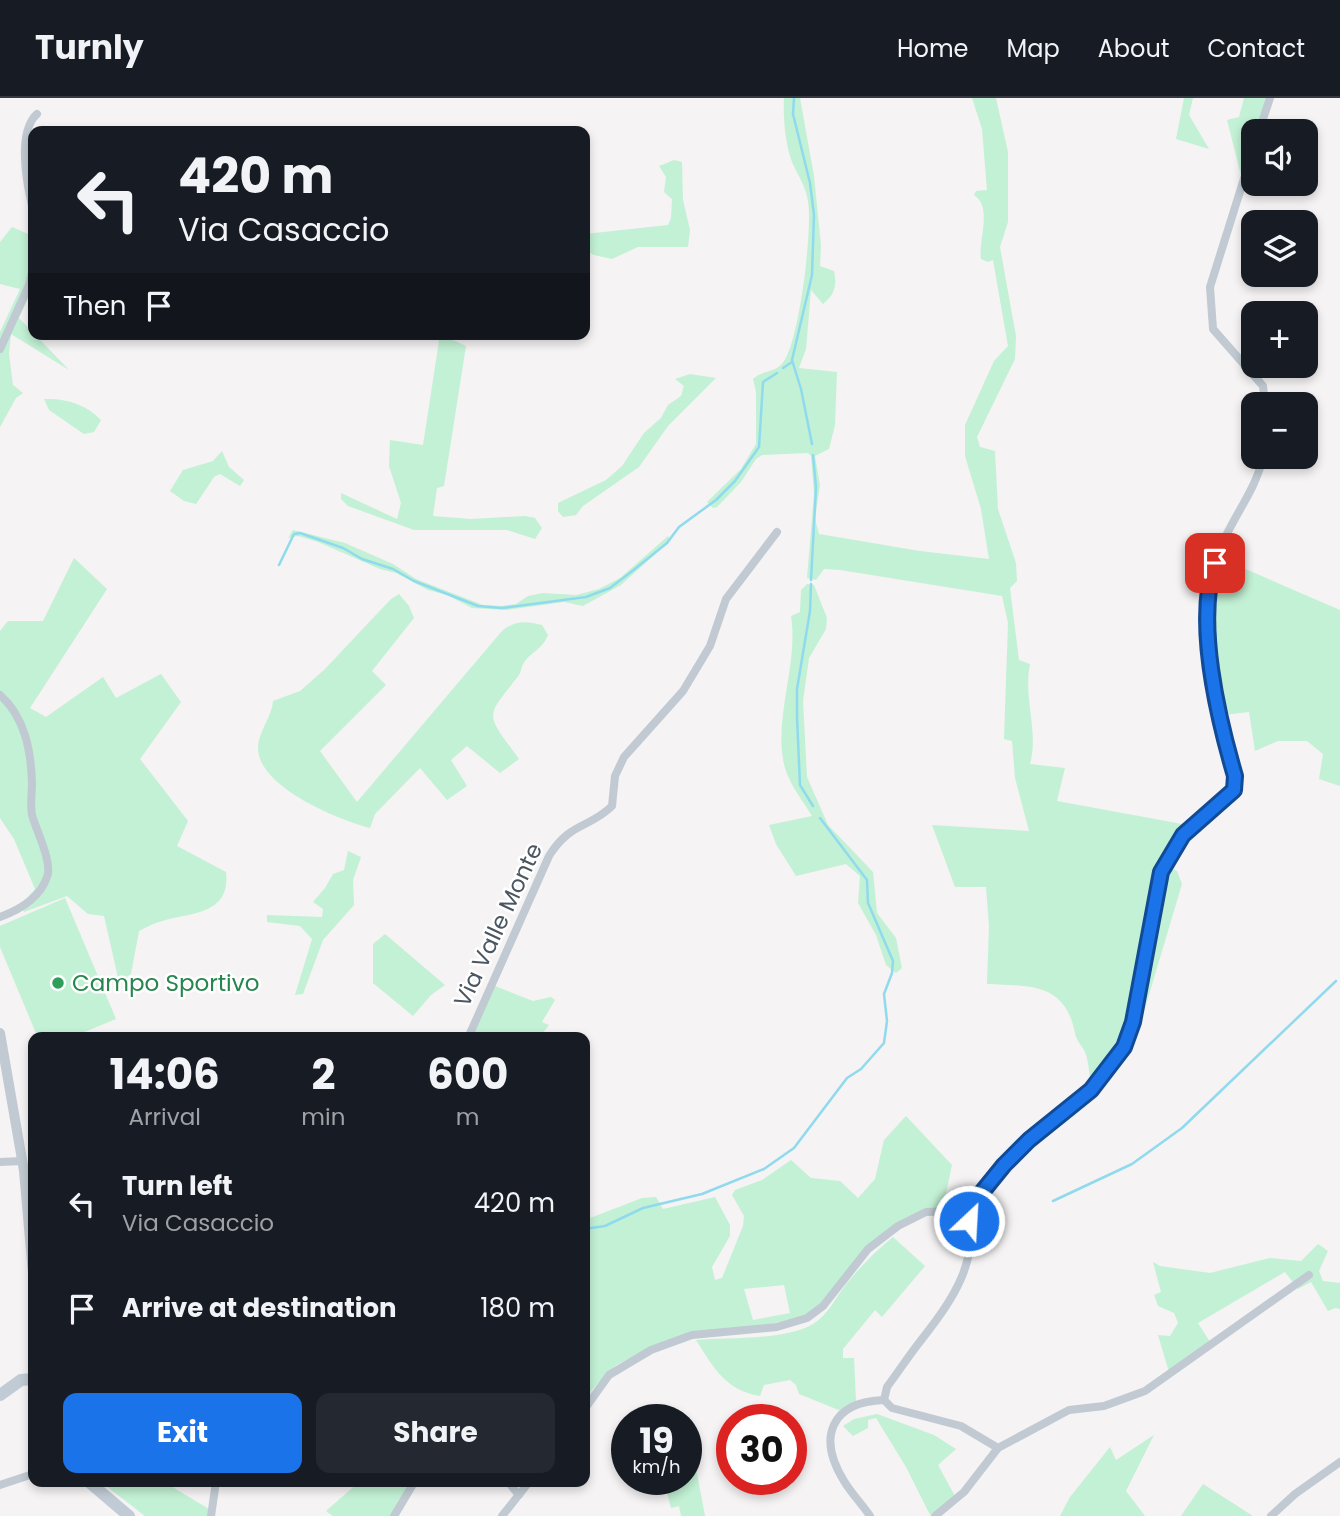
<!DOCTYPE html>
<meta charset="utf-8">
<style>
body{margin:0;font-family:Poppins,sans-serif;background:#242831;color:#f1f3f6;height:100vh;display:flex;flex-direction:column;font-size:26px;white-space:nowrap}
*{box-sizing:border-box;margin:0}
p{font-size:23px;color:#9ea1a6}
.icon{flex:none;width:38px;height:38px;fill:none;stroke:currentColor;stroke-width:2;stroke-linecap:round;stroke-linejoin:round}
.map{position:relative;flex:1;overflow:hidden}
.panel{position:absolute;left:28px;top:934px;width:562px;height:455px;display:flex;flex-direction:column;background:#171b24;border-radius:14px;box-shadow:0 4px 10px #0003}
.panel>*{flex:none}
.banner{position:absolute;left:28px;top:28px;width:562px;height:214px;border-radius:14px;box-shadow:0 4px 10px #0003;background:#171b24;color:#f1f3f6;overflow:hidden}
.buttons{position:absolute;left:1241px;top:21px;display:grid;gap:14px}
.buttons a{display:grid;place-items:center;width:77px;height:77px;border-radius:14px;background:#171b24;box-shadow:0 4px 10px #0003;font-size:35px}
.speed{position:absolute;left:611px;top:1306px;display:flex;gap:14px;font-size:35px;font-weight:700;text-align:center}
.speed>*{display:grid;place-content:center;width:91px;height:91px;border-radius:50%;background:#171b24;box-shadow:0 4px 10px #0003;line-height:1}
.speed small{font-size:18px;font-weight:400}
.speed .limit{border:10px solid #d22;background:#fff;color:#111}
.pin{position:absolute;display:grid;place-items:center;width:60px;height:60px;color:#fff;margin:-30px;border-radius:14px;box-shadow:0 4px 10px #0006}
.me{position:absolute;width:77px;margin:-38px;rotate:25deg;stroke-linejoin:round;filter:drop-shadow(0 0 5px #0008)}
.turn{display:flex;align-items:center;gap:24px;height:147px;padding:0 35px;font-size:32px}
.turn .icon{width:91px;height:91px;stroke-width:2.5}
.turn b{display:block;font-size:49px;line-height:60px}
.then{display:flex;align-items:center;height:66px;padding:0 35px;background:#0003;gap:14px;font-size:26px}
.eta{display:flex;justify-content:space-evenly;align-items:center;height:119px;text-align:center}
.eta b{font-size:42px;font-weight:700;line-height:49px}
.cta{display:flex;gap:14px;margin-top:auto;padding:14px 35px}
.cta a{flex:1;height:80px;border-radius:14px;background:#1a73e8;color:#fff;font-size:28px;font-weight:700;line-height:80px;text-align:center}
.cta a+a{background:#242831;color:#f1f3f6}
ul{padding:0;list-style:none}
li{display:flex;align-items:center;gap:21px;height:105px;padding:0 35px}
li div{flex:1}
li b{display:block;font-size:26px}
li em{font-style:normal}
header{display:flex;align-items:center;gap:42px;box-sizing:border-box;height:98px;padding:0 35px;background:#171b24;border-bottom:2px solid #363941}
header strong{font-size:33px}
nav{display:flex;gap:38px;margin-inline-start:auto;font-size:24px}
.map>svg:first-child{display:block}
.green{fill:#c3f1d5;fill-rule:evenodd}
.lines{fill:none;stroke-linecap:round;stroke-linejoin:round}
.stream{stroke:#90daee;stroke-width:2.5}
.minor{stroke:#c1cad2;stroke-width:8}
.tertiary{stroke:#c1cad2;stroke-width:10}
.secondary{stroke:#c1cbd6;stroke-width:12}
.route-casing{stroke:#114b97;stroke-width:18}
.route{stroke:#1a73e8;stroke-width:12}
.leisure-dot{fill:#2e9e5b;stroke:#fff;stroke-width:2.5}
.labels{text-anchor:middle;stroke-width:5;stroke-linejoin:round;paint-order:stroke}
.street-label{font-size:23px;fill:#4a5661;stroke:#fff}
.leisure-label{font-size:23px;fill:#27864d;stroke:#fff;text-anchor:start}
</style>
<header>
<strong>Turnly</strong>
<nav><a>Home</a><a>Map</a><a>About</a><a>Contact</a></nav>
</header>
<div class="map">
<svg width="1340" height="1418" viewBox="0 0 1340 1418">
<rect width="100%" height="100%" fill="#f5f3f3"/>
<g class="green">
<path d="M784,0H800L814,78L821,147L820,168L834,173C837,187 835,196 823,206L811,192L806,251L799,270L837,274L835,327L829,351L815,358L820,387L815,421L819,436L920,453L989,461L981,411L965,358V327L994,263L1008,248L993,162L988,164L981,161C978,143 993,109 974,97L976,93L987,92L982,31L972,0H996L1008,54V124L1000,149L1016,238L1015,261L977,339L980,349L995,353L998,411L1016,465L1017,483L1010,490L1019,562L1030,566C1023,600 1039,633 1030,666L1065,670L1057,703L1193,728L1160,773L1131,921L1122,944L1091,987C1089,976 1089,964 1085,954C1082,948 1076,942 1075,935C1065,885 1031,888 987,886L989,828L986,789H955L932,727L1029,733L1015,680L1012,643L1004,641L1008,525L1002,498L840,472L824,471L816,482L807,480L814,396L811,358L808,355L762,357L756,361L741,384L717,409L713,410L707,404L741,371L756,346V294L753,281C761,273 774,274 781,267C799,251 813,129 808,104C806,88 798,78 792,64C785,45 783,20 784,0Z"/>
<path d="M1184,0H1193L1189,17L1209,51L1176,41Z"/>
<path d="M1244,0H1267L1256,33H1253V44L1242,81L1227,22L1239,19Z"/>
<path d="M674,62L682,64L683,102L690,132L688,149H638L612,161L594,157L585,152V136L668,127L671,120L672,101L664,94L666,79L659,68Z"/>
<path d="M12,129L33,138V190L19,220L69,272L11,236L9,256L13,287L23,295L16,300L0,329V234L20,191L0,186V144Z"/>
<path d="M430,236H440L466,248L444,388L437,390L433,418L471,421L525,418L535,420L542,430L535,441L507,432H414L348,408L341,401V395L397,421L401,405L389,368L390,342L423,347L439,243Z"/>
<path d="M690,276L716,280L668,328L639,369L583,408L576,417L563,419L558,413V405L606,382L622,368L644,335L661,320L668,307L681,298L684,288L675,281Z"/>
<path d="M44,301C65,300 86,306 101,322L94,334L84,336L49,312Z"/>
<path d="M222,353L229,369L244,382L240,388L220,376L214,379L196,406L184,403L170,393L183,372L213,363Z"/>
<path d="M293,432L345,445L393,466L416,481L483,507L501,508L516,506L528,498L543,495L576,497L599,491L620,480L668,438L671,442L621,487L583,508L564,504L506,512L472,510L447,497L428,492L396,475L380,471L318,444L298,438L288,440Z"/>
<path d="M74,460L107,491L30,610L46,619L103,579L116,600L161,576L181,604L140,661L188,723L177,748L226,774C231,819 187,814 159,824C152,826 145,830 139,833L131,876L119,884L104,818L88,816L67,798L24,814L20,808L35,791L14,741L0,720V533L8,523H43Z"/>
<path d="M1220,460L1340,512V688L1319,681L1323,656L1307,643H1278L1255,653L1249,614L1224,617C1214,579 1205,532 1211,492C1212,482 1217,471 1220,460Z"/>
<path d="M807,486L814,487L827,520L826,531L809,560L803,603L807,679L828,727L873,774L877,815L896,840L902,870L896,875L886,867L876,837L858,805L860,778L846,766L796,778L776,746L769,727L812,718C803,703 790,687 785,670C772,622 799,567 791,518L800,514L801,492Z"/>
<path d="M399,496L409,508L414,520L372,573L386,587L320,653L357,704L502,533C515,522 526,523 542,527L548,537C543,551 529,555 523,566C521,570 521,574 519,577C485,621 484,613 519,661L500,675L467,648L451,662L467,688L447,702L420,670L375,716L370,730C339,722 258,689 258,650C258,634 272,619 273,603L300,593L324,572L391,501Z"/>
<path d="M348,753L361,759L353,782L354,807L323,842L303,896L295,897L312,841L300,828L267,824V817L322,819L323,811L313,804L325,790L333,776L344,772Z"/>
<path d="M1169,769L1177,773L1182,786L1143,917L1137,915L1162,785Z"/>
<path d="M65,800L116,921L70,940H38L0,849V828Z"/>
<path d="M385,836L445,887L431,897L413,918L373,885V846Z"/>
<path d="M495,888L533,903L551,899L555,902L542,924L549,927L539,940H472Z"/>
<path d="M906,1018L952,1067L943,1109L921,1113L891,1130L824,1203L802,1220L652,1248L615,1268L592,1292L585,1307V1122L642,1100L656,1099L663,1111L715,1099L730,1127V1138L712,1169L715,1182L722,1180L743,1128L744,1118L732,1097L735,1092L762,1082L791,1062L811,1080L840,1083L858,1100L875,1081L884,1042ZM784,1187L790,1215L753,1222L744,1191Z"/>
<path d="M893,1139L925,1168L882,1219L875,1212L843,1251V1260H854L856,1303L841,1313L799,1296L796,1287L790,1282L764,1287L760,1298C725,1292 714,1270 696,1242C728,1239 784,1243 813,1226C828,1217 836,1199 847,1185C861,1168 876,1153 893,1139Z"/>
<path d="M1318,1146L1328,1153L1319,1173L1323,1183L1340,1185V1211L1335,1210L1328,1213L1311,1184L1298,1191L1285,1174L1198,1225L1210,1244L1169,1274L1158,1237L1170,1238L1178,1225L1174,1215L1158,1208L1154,1197L1161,1194L1153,1164L1160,1168L1210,1175L1270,1160L1301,1163Z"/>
<path d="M877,1316L934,1337L956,1351L938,1367L955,1398L930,1417L906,1369L876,1320L868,1322V1330L853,1338L843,1328L854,1321Z"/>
<path d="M1154,1337L1126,1393L1145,1418H1060L1070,1399L1110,1349L1116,1362Z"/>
<path d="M686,1355L696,1370L705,1418H681L679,1408L671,1410L663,1381H686Z"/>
<path d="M101,1384H164L209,1411V1418H145Z"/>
<path d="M359,1384H413L392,1418H333L326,1413Z"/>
<path d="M1203,1386L1253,1418H1181Z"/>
</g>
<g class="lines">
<g class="stream">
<path d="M794,0L793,16L810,85L814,117L812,177L792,262L801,291L812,346"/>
<path d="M783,270L792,264"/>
<path d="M279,467L294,436L300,435L343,450L362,461L393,471L414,483L478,508L502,510L586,499L610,490L631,474L667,445L679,429L716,402L735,383L759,349L763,284L777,275"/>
<path d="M811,482L816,389L813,357"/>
<path d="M811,486L810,513L797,591V619L800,687L813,708"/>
<path d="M1053,1103L1132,1066L1182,1030L1336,883"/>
<path d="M584,1131L605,1128L643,1110L702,1096L764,1071L794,1050L847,980L861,971L884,945L887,923L884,896L892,875L893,863L868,805L867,782L820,720"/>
</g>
<g class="minor">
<path d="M1259,33L1270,0"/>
<path d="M1253,52L1210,189L1213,231L1263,288L1265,306"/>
<path d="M33,112C27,87 16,35 37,16"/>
<path d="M0,251L29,187L33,170"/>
<path d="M0,597C25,619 31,653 32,685C32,695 30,707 32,717C36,732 53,765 47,779C40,800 19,812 0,819"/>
<path d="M468,940L549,758C570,724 590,730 612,708L615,678L624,659L683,593L710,548L726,501L777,434"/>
<path d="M0,1064L22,1063"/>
<path d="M967,1109C981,1162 953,1201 922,1241C910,1256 899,1273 887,1289L884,1302L892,1310L961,1328L998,1350"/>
<path d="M584,1312L609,1277L651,1252L692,1237L777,1229L807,1220L823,1208L868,1151L898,1128L926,1114L956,1113L974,1104L1004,1067L1029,1042L1091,992L1124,949L1133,924L1161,774L1183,737L1234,692L1235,678C1216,610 1193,518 1220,451C1232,420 1256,392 1263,359"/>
<path d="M508,1384L519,1397"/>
<path d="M0,1387L33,1376"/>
<path d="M211,1418L216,1384"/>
<path d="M394,1418L412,1388"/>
<path d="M502,1418L529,1384"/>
<path d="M870,1418C862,1406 851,1395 844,1383C817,1339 831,1304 884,1302"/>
<path d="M935,1418L964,1394L998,1350L1069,1312L1104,1308L1145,1293L1309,1177"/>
<path d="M1271,1418L1295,1396L1340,1364"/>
</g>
<path class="tertiary" d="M0,935L24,1073L33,1175"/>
<g class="secondary">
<path d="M0,1297L21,1282L33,1281"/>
<path d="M89,1384L129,1418"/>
</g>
</g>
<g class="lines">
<defs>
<path id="route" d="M969,1123L967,1109L974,1104L1004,1067L1029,1042L1091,992L1124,949L1133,924L1161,774L1183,737L1234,692L1235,678C1218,620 1195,523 1215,465"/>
</defs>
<use href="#route" class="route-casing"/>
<use href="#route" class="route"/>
</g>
<circle class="leisure-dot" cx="58" cy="885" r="7"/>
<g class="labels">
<g class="street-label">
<text transform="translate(498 827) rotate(-65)" y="8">Via Valle Monte</text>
</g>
<g class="leisure-label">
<text x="72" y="893">Campo Sportivo</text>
</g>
</g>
</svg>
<div class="buttons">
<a><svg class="icon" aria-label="sound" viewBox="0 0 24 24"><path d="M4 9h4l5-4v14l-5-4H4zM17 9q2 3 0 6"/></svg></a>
<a><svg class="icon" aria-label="layers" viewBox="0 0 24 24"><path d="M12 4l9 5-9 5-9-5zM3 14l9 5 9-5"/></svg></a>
<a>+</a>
<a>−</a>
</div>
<div class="speed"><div>19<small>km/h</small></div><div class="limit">30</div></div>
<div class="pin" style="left:1215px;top:465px;background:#d93025"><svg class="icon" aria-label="arrive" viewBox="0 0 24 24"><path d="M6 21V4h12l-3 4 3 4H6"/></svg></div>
<svg class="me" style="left:969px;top:1123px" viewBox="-20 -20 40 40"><circle r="17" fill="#1a73e8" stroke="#fff" stroke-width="3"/><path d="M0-11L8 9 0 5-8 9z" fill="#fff"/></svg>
<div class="banner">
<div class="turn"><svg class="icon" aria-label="left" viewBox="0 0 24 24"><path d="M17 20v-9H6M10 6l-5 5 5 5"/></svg><div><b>420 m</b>Via Casaccio</div></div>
<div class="then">Then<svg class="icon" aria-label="arrive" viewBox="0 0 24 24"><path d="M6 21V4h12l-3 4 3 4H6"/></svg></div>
</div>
<section class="panel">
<div class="eta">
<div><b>14:06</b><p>Arrival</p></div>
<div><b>2</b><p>min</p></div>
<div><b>600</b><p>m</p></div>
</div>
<ul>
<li><svg class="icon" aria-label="left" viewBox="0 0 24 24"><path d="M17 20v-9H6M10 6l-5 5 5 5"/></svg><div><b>Turn left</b><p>Via Casaccio</p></div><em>420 m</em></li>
<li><svg class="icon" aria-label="arrive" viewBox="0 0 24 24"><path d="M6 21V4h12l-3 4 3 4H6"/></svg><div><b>Arrive at destination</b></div><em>180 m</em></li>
</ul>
<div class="cta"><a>Exit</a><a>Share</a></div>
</section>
</div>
